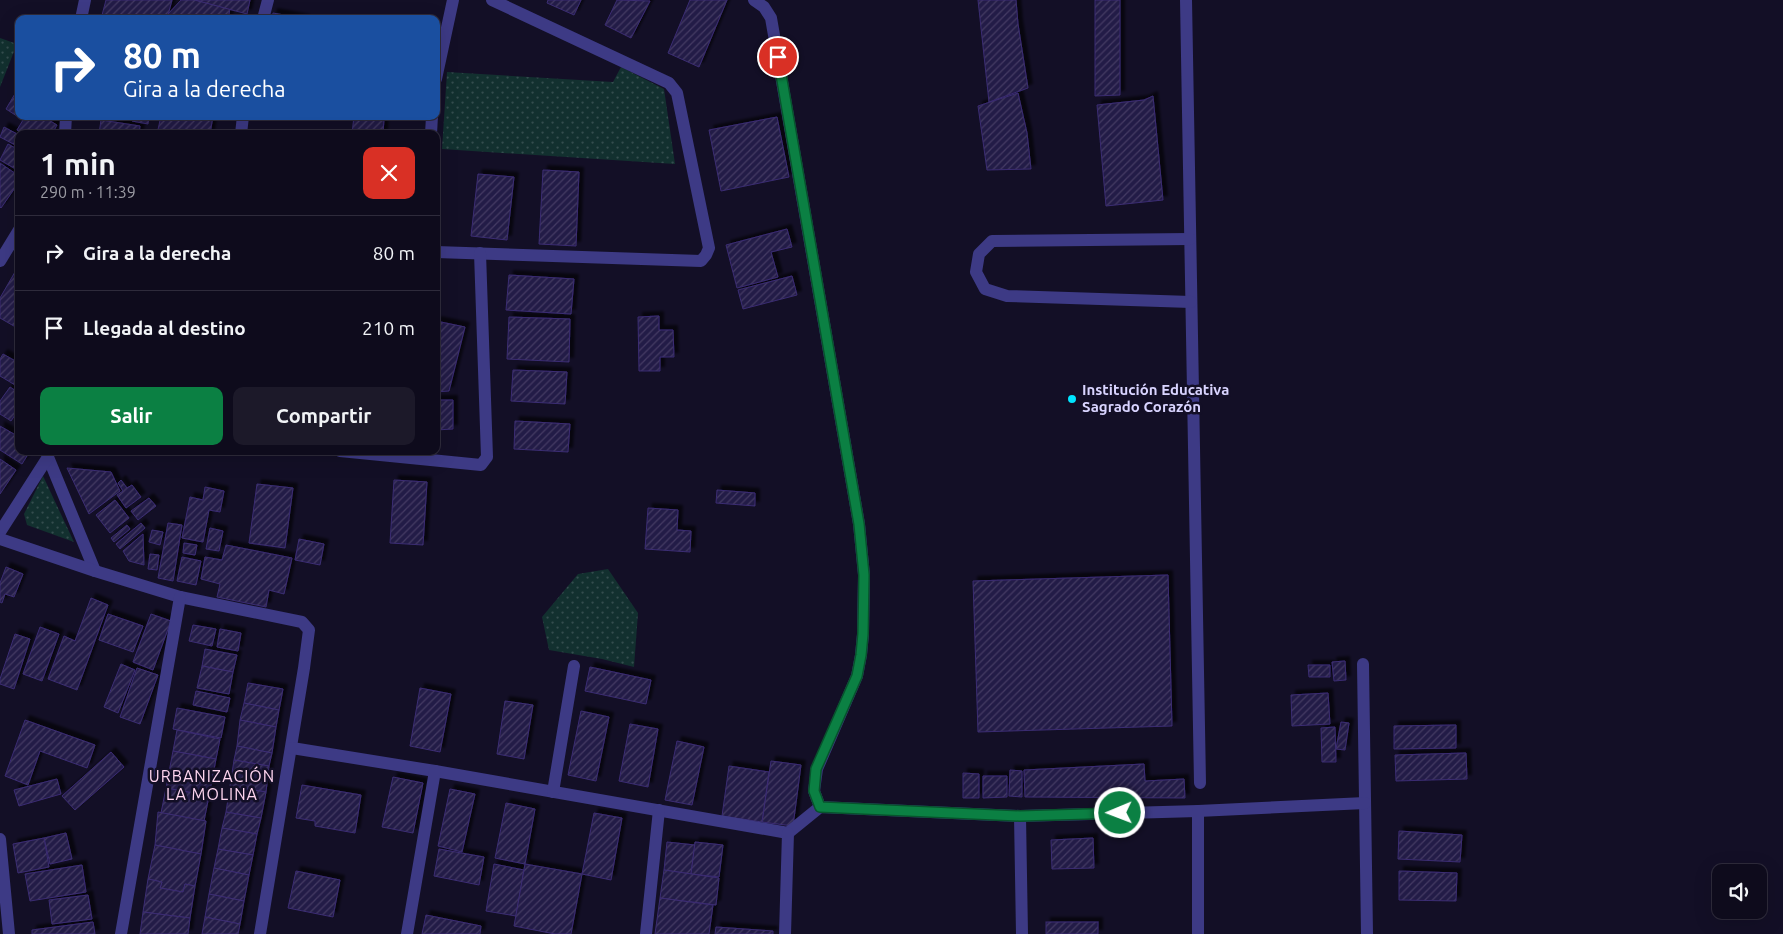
<!DOCTYPE html>
<html lang="es">
<meta charset="utf-8">
<style>
body{margin:0;font-family:Ubuntu,sans-serif;background:#1c1929;color:#f1f3f6;height:100vh;display:flex;flex-direction:column;font-size:19px;white-space:nowrap}
*{box-sizing:border-box;margin:0}
p{font-size:16px;color:#9b9ba3}
.icon{flex:none;width:28px;height:28px;fill:none;stroke:currentColor;stroke-width:2;stroke-linecap:round;stroke-linejoin:round}
.map{position:relative;flex:1;overflow:hidden}
.drawer{position:absolute;left:15px;top:130px;width:425px;height:325px;display:flex;flex-direction:column;background:#0e0b1c;border-radius:10px;box-shadow:0 5px 20px #0002,0 0 0 1px #2e2b3b}
.drawer>*{flex:none}
.hud{position:absolute;left:15px;top:15px;width:425px;height:105px;border-radius:10px;box-shadow:0 5px 20px #0002,0 0 0 1px #2e2b3b;background:#1a4fa0;color:#fff;overflow:hidden}
.buttons{position:absolute;left:1712px;top:864px;display:grid;gap:10px}
.buttons a{display:grid;place-items:center;width:55px;height:55px;border-radius:10px;background:#0e0b1c;box-shadow:0 5px 20px #0002,0 0 0 1px #2e2b3b;font-size:25px}
.pin{position:absolute;display:grid;place-items:center;width:42px;height:42px;color:#fff;margin:-21px;border:2px solid #fff;border-radius:50%;box-shadow:0 1px 5px #0007}
.me{position:absolute;width:55px;margin:-28px;rotate:269deg;stroke-linejoin:round;filter:drop-shadow(0 0 4px #0008)}
.turn{display:flex;align-items:center;gap:18px;height:105px;padding:0 25px;font-size:22px}
.turn .icon{width:65px;height:65px;stroke-width:2.5}
.turn b{display:block;font-size:35px;line-height:42px}
.round{display:grid;place-items:center;flex:none;width:52px;height:52px;border-radius:10px;background:#1c1929}
.headline{display:flex;align-items:center;justify-content:space-between;height:85px;padding:0 25px}
h1{font-size:30px;font-weight:600;line-height:38px}
.primary-button{display:flex;gap:10px;margin-top:auto;padding:10px 25px}
.primary-button a{flex:1;height:58px;border-radius:10px;background:#0b8043;color:#fff;font-size:20px;font-weight:600;line-height:58px;text-align:center}
.primary-button a+a{background:#1c1929;color:#f1f3f6}
ul{padding:0;list-style:none}
li{display:flex;align-items:center;gap:15px;height:75px;padding:0 25px;border-top:1px solid #2e2b3b}
li div{flex:1}
li b{display:block;font-size:19px}
li em{font-style:normal}
.map>svg:first-child{display:block}
.green{fill:url(#green-dots)}
.building{fill:url(#building-hatch);stroke:#3b2d73;filter:url(#shadow)}
.lines{fill:none;stroke-linecap:round;stroke-linejoin:round}
.lane{stroke:#3d3a85;stroke-width:12}
.street{stroke:#3d3a85;stroke-width:12}
.route-casing{stroke:#07532c;stroke-width:12}
.route{stroke:#0b8043;stroke-width:9}
.poi-dot{fill:#00e5ff;stroke:#130f26;stroke-width:2}
.labels{text-anchor:middle;stroke-width:5;stroke-linejoin:round;paint-order:stroke}
.poi-label{font-size:15px;font-weight:bold;fill:#d9d4ff;stroke:#130f26;text-anchor:start}
.neighbourhood-label{font-size:16px;letter-spacing:1px;fill:#ffd6f0;stroke:#130f26}
</style>
<div class="map">
<svg width="1783" height="934" viewBox="0 0 1783 934">
<defs>
<pattern id="green-dots" width="8" height="8" patternUnits="userSpaceOnUse" patternTransform="scale(1.25)"><rect width="8" height="8" fill="#12302f"/><path d="M2 2h.1M6 6h.1" fill="none" stroke="#344d4e" stroke-width="1.8" stroke-linecap="round"/></pattern>
<pattern id="building-hatch" width="6" height="6" patternUnits="userSpaceOnUse" patternTransform="scale(1.25)"><rect width="6" height="6" fill="#241b47"/><path d="M-1 1l2-2M0 6l6-6M5 7l2-2" fill="none" stroke="#433b63"/></pattern>
<filter id="shadow"><feDropShadow dx="4.5" dy="-4.5" stdDeviation="1" flood-color="#0009"/></filter>
</defs>
<rect width="100%" height="100%" fill="#130f26"/>
<g class="green">
<path d="M0,38L17,44L0,87Z"/>
<path d="M621,67L664,89L675,164L442,149L447,72L613,82Z"/>
<path d="M43,476L74,542L27,525L24,514Z"/>
<path d="M608,569L638,613L634,667L602,659L549,650L542,617L578,574Z"/>
</g>
<g class="building">
<path d="M106,0H172L167,19H101Z"/>
<path d="M181,0H195L230,9L228,19H192L168,14Z"/>
<path d="M195,0H250L247,14Z"/>
<path d="M548,0H581L574,15L547,3Z"/>
<path d="M617,0L650,1L631,38L605,25Z"/>
<path d="M690,0H727L699,67L668,53Z"/>
<path d="M978,0H1016L1018,24L1028,88L989,102Z"/>
<path d="M1095,0H1120V95L1095,96Z"/>
<path d="M273,13L305,19H272Z"/>
<path d="M19,87V116H42L57,125L52,134H23L17,130L23,120L6,109Z"/>
<path d="M1018,93L1027,133L1031,169L987,170L978,106Z"/>
<path d="M1153,96L1163,200L1106,206L1097,105L1144,100Z"/>
<path d="M133,116H149L148,124L132,121Z"/>
<path d="M161,116H213L210,134H157Z"/>
<path d="M354,116L384,119L383,134H352Z"/>
<path d="M777,117L789,177L721,191L709,130Z"/>
<path d="M101,120L140,126L139,134H99Z"/>
<path d="M4,127L19,135V147L0,137Z"/>
<path d="M8,144L19,150V171L0,160Z"/>
<path d="M0,163L19,176V182L1,208L0,207Z"/>
<path d="M543,170L579,172L576,246L539,244Z"/>
<path d="M478,174L514,177L507,240L471,236Z"/>
<path d="M787,229L792,247L771,252L778,277L737,288L726,245Z"/>
<path d="M19,265V329L0,318V298Z"/>
<path d="M509,275L574,279L571,314L506,310Z"/>
<path d="M792,276L797,295L743,309L738,290Z"/>
<path d="M659,316V330H673L674,357H660V371H639L638,317Z"/>
<path d="M509,317L570,319L569,362L507,359Z"/>
<path d="M436,321L465,327L449,391L436,392Z"/>
<path d="M3,354L19,363V378L15,385L0,376V359Z"/>
<path d="M513,370L567,372L565,404L511,401Z"/>
<path d="M10,387L19,393V409L11,421L0,414V401Z"/>
<path d="M436,400H453V429L436,430Z"/>
<path d="M515,421L570,424L568,452L514,449Z"/>
<path d="M0,426L19,437V451H30L22,464L0,450Z"/>
<path d="M0,459L16,470L0,494Z"/>
<path d="M67,468L111,472L120,491L89,514Z"/>
<path d="M121,480L127,488L132,485L141,497L126,508L117,495L123,491L118,483Z"/>
<path d="M394,480L427,482L423,545L390,543Z"/>
<path d="M257,484L293,488L285,548L249,543Z"/>
<path d="M205,487L224,491L220,512L209,510L203,542L182,538L190,497L203,500Z"/>
<path d="M717,490L755,493V506L716,503Z"/>
<path d="M149,498L156,506L138,520L131,511Z"/>
<path d="M115,500L129,518L110,533L96,515Z"/>
<path d="M648,508L678,510L677,530L691,531L690,552L645,549Z"/>
<path d="M141,523L145,528L120,549L116,544Z"/>
<path d="M168,523L182,525L173,581L158,578Z"/>
<path d="M127,525L130,529L114,542L111,538Z"/>
<path d="M210,528L223,531L219,551L206,549Z"/>
<path d="M152,530L163,532L160,545L149,542Z"/>
<path d="M143,534L144,565L129,561L123,551Z"/>
<path d="M299,539L324,544L320,565L295,560Z"/>
<path d="M184,543L197,545L195,555L183,553Z"/>
<path d="M226,545L292,558L284,594L269,590L266,607L217,597L220,584L201,579L205,557L222,560Z"/>
<path d="M150,554L159,555L157,570L148,569Z"/>
<path d="M182,557L201,561L196,585L177,581Z"/>
<path d="M6,567L23,574L14,597L5,594L2,603L0,602V583Z"/>
<path d="M1168,575L1172,726L978,732L973,581Z"/>
<path d="M91,598L108,605L77,690L48,679L64,636L75,641Z"/>
<path d="M108,614L143,626L133,652L99,640Z"/>
<path d="M151,614L171,621L153,670L133,662Z"/>
<path d="M193,625L216,629L212,646L189,641Z"/>
<path d="M40,627L59,634L42,681L23,674Z"/>
<path d="M220,629L241,633L238,651L217,647Z"/>
<path d="M15,634L30,639L14,689L0,684V679Z"/>
<path d="M205,649L237,655L233,672L202,666Z"/>
<path d="M1345,661L1346,680L1334,681L1332,662Z"/>
<path d="M121,664L135,670L118,713L104,707Z"/>
<path d="M1308,665H1330V677H1309Z"/>
<path d="M202,666L233,672L229,694L197,688Z"/>
<path d="M590,667L651,680L646,704L585,691Z"/>
<path d="M137,668L158,675L140,724L120,717Z"/>
<path d="M248,683L283,689L279,710L244,703Z"/>
<path d="M420,688L451,694L440,752L410,746Z"/>
<path d="M196,691L230,698L227,712L193,705Z"/>
<path d="M1328,693L1330,724L1292,726L1291,695Z"/>
<path d="M505,701L533,705L524,759L497,754Z"/>
<path d="M244,703L279,710L276,727L240,720Z"/>
<path d="M177,708L225,717L221,738L173,729Z"/>
<path d="M581,711L609,717L596,781L568,775Z"/>
<path d="M25,720L95,745L87,768L40,751L28,785L5,776Z"/>
<path d="M240,720L276,727L272,753L237,746Z"/>
<path d="M1341,722L1349,723L1345,750L1336,749Z"/>
<path d="M630,724L658,729L648,787L619,781Z"/>
<path d="M1456,725V748L1394,749V726Z"/>
<path d="M1335,727L1336,762H1322L1321,728Z"/>
<path d="M177,730L220,739L216,759L173,751Z"/>
<path d="M677,741L704,747L692,805L665,800Z"/>
<path d="M237,746L272,753L269,766L234,760Z"/>
<path d="M173,751L216,759L209,796L166,788Z"/>
<path d="M111,752L124,767L75,810L62,796Z"/>
<path d="M1466,753L1467,779L1396,781L1395,755Z"/>
<path d="M234,760L269,766L266,792L230,786Z"/>
<path d="M771,761L801,765L793,826L762,822Z"/>
<path d="M1144,764L1145,781L1184,779L1185,798L1025,797L1024,770Z"/>
<path d="M729,766L769,772L762,822L722,816Z"/>
<path d="M1010,770L1022,771V797L1009,796Z"/>
<path d="M963,773L979,774V798H963Z"/>
<path d="M983,776H1007V797L983,798Z"/>
<path d="M393,777L423,783L413,833L382,827Z"/>
<path d="M57,779L61,794L19,806L14,790Z"/>
<path d="M302,785L361,795L355,833L315,826V821L296,818Z"/>
<path d="M230,786L266,792L261,818L226,812Z"/>
<path d="M166,788L209,796L204,821L161,813Z"/>
<path d="M450,789L475,794L462,852L438,846Z"/>
<path d="M506,803L535,809L525,864L495,858Z"/>
<path d="M158,812L206,821L201,854L155,845Z"/>
<path d="M226,812L261,818L257,834L222,828Z"/>
<path d="M594,813L622,818L611,880L582,874Z"/>
<path d="M222,828L257,834L253,855L218,849Z"/>
<path d="M1399,831L1462,835L1460,862L1398,859Z"/>
<path d="M66,833L72,859L50,864L44,838Z"/>
<path d="M44,838L49,867L18,873L13,844Z"/>
<path d="M1093,838L1094,868L1052,869L1051,840Z"/>
<path d="M667,842L695,845L691,874L664,870Z"/>
<path d="M695,842L723,845L719,877L691,874Z"/>
<path d="M155,845L201,854L195,886L185,884L183,892L160,888L162,882L148,879Z"/>
<path d="M218,849L253,855L249,875L214,868Z"/>
<path d="M439,849L484,857L479,885L434,876Z"/>
<path d="M494,864L524,870L516,916L486,911Z"/>
<path d="M525,864L582,874L571,934H555L514,926Z"/>
<path d="M82,865L86,892L30,901L25,874Z"/>
<path d="M214,868L249,875L244,901L209,894Z"/>
<path d="M664,870L719,878L716,905L660,898Z"/>
<path d="M296,871L340,880L333,917L288,908Z"/>
<path d="M1399,871L1457,873L1456,901L1399,900Z"/>
<path d="M148,879L162,882L160,888L183,892L185,884L195,886L190,918L143,912Z"/>
<path d="M209,894L244,901L240,924L205,917Z"/>
<path d="M88,895L92,919L52,924L49,900Z"/>
<path d="M660,898L713,905L709,934H655Z"/>
<path d="M143,912L190,918L188,934H140Z"/>
<path d="M426,915L481,926L480,934H422Z"/>
<path d="M205,917L240,924L238,934H202Z"/>
<path d="M93,922L95,934H32V930Z"/>
<rect x="1046" y="922" width="52" height="12"/>
<path d="M716,927L773,931V934H715Z"/>
</g>
<g class="lines">
<g class="lane">
<path d="M1186,0L1200,783"/>
<path d="M1190,239L992,241L979,254L976,272L985,289L1007,296L1191,302"/>
</g>
<g class="street">
<path d="M754,0L764,7L771,18L859,524L864,575L863,634L861,655L857,676L817,769L814,791L820,807"/>
<path d="M81,19L85,0"/>
<path d="M263,19L268,0"/>
<path d="M436,79L453,0"/>
<path d="M65,134L66,116"/>
<path d="M241,134L243,116"/>
<path d="M431,134L432,116"/>
<path d="M436,252L701,261L706,255L709,248L677,93L669,83L492,0"/>
<path d="M0,261L19,230"/>
<path d="M47,451L48,457L95,571"/>
<path d="M340,451L481,465L487,457L480,253"/>
<path d="M0,532L48,457"/>
<path d="M0,539L95,571L180,597L302,622L309,630L304,668L260,934"/>
<path d="M1363,664L1367,934"/>
<path d="M292,748L435,771L788,833L820,807L1020,816L1198,811L1365,803"/>
<path d="M553,792L574,666"/>
<path d="M1198,811V934"/>
<path d="M1020,816L1022,934"/>
<path d="M0,839L9,934"/>
<path d="M121,934L180,597"/>
<path d="M407,934L435,771"/>
<path d="M646,934L659,810"/>
<path d="M785,934L788,833"/>
</g>
</g>
<g class="lines">
<defs>
<path id="route" d="M778,57L859,524L864,575L863,634L861,655L857,676L816,769L814,791L820,807L1020,816L1120,813"/>
</defs>
<use href="#route" class="route-casing"/>
<use href="#route" class="route"/>
</g>
<circle class="poi-dot" cx="1072" cy="399" r="5"/>
<g class="labels">
<g class="poi-label">
<text x="1082" y="395">Institución Educativa<tspan x="1082" dy="17">Sagrado Corazón</tspan></text>
</g>
<g class="neighbourhood-label">
<text x="212" y="782">URBANIZACIÓN<tspan x="212" dy="18">LA MOLINA</tspan></text>
</g>
</g>
</svg>
<div class="buttons">
<a><svg class="icon" aria-label="sound" viewBox="0 0 24 24"><path d="M4 9h4l5-4v14l-5-4H4zM17 9q2 3 0 6"/></svg></a>
</div>
<div class="pin" style="left:778px;top:57px;background:#d93025"><svg class="icon" aria-label="arrive" viewBox="0 0 24 24"><path d="M6 21V4h12l-3 4 3 4H6"/></svg></div>
<svg class="me" style="left:1120px;top:813px" viewBox="-20 -20 40 40"><circle r="17" fill="#0b8043" stroke="#fff" stroke-width="3"/><path d="M0-11L8 9 0 5-8 9z" fill="#fff"/></svg>
<div class="hud">
<div class="turn"><svg class="icon" aria-label="right" viewBox="0 0 24 24"><path d="M7 20v-9h11M14 6l5 5-5 5"/></svg><div><b>80 m</b>Gira a la derecha</div></div>
</div>
<section class="drawer">
<div class="headline"><div><h1>1 min</h1><p>290 m · 11:39</p></div><a class="round" style="background:#d93025;color:#fff"><svg class="icon" aria-label="close" viewBox="0 0 24 24"><path d="M6 6l12 12M18 6L6 18"/></svg></a></div>
<ul>
<li><svg class="icon" aria-label="right" viewBox="0 0 24 24"><path d="M7 20v-9h11M14 6l5 5-5 5"/></svg><div><b>Gira a la derecha</b></div><em>80 m</em></li>
<li><svg class="icon" aria-label="arrive" viewBox="0 0 24 24"><path d="M6 21V4h12l-3 4 3 4H6"/></svg><div><b>Llegada al destino</b></div><em>210 m</em></li>
</ul>
<div class="primary-button"><a>Salir</a><a>Compartir</a></div>
</section>
</div>
